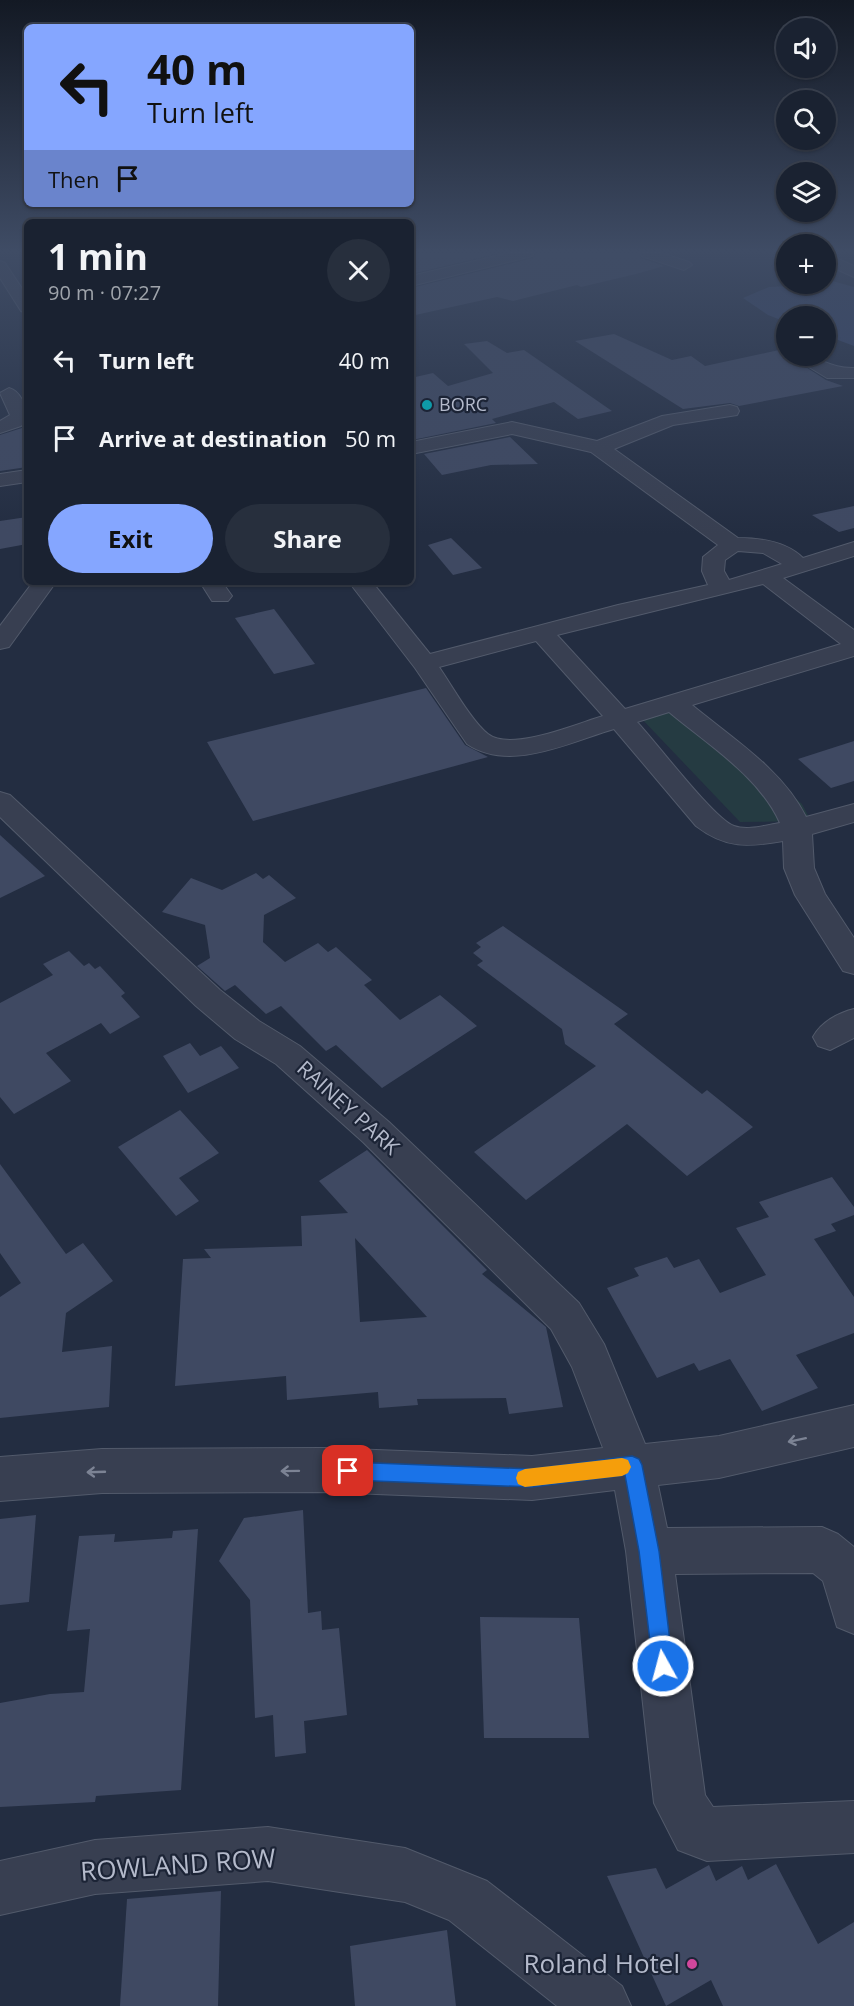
<!DOCTYPE html>
<meta charset="utf-8">
<style>
body{margin:0;font-family:"Open Sans",sans-serif;background:#272f3d;color:#f1f3f6;height:100vh;display:flex;flex-direction:column;font-size:22px;white-space:nowrap}
*{box-sizing:border-box;margin:0}
p{font-size:20px;color:#9fa4ab}
.icon{flex:none;width:33px;height:33px;fill:none;stroke:currentColor;stroke-width:2;stroke-linecap:round;stroke-linejoin:round}
.map{position:relative;flex:1;overflow:hidden}
.side{position:absolute;left:24px;top:219px;width:390px;height:366px;display:flex;flex-direction:column;background:#1a2231;border-radius:9px;box-shadow:0 2px 4px #0004,0 0 0 2px #383f4d}
.side>*{flex:none}
.banner{position:absolute;left:24px;top:24px;width:390px;height:183px;border-radius:9px;box-shadow:0 2px 4px #0004,0 0 0 2px #383f4d;background:#85a6ff;color:#111;overflow:hidden}
.controls{position:absolute;left:776px;top:18px;display:grid;gap:12px}
.controls a{display:grid;place-items:center;width:60px;height:60px;border-radius:50%;background:#1a2231;box-shadow:0 2px 4px #0004,0 0 0 2px #383f4d;font-size:30px}
.pin{position:absolute;display:grid;place-items:center;width:51px;height:51px;color:#fff;margin:-26px;border-radius:12px;box-shadow:0 3px 9px #0006}
.me{position:absolute;width:66px;margin:-33px;rotate:353deg;stroke-linejoin:round;filter:drop-shadow(0 0 4px #0008)}
.turn{display:flex;align-items:center;gap:21px;height:126px;padding:0 24px;font-size:27px}
.turn .icon{width:78px;height:78px;stroke-width:2.5}
.turn b{display:block;font-size:42px;line-height:51px}
.then{display:flex;align-items:center;height:57px;padding:0 24px;background:#0003;gap:12px;font-size:22px}
.round{display:grid;place-items:center;flex:none;width:63px;height:63px;border-radius:32px;background:#272f3d}
.overview{display:flex;align-items:center;justify-content:space-between;height:102px;padding:0 24px}
h1{font-size:36px;font-weight:700;line-height:45px}
.primary-button{display:flex;gap:12px;margin-top:auto;padding:12px 24px}
.primary-button a{flex:1;height:69px;border-radius:36px;background:#85a6ff;color:#111;font-size:24px;font-weight:700;line-height:69px;text-align:center}
.primary-button a+a{background:#272f3d;color:#f1f3f6}
ul{padding:0;list-style:none}
li{display:flex;align-items:center;gap:18px;height:78px;padding:0 24px}
li div{flex:1}
li b{display:block;font-size:22px}
li em{font-style:normal}
.map>svg:first-child{display:block}
.green{fill:#253b42}
.water{fill:#364569}
.building{fill:#3f4962;fill-rule:evenodd}
.lines{fill:none;stroke-linecap:round;stroke-linejoin:round}
.minor-casing{stroke:#525a6b;stroke-width:2}
.minor{fill:#383f51;fill-rule:evenodd}
.oneway{stroke:#7c8394}
.route{fill:#1a73e8;stroke:#114b97;stroke-width:1.5}
.slow{fill:#f59e0b}
.culture-dot{fill:#0f9aa8;stroke:#1c2436;stroke-width:2}
.hotel-dot{fill:#d1479c;stroke:#1c2436;stroke-width:2}
.labels{text-anchor:middle;stroke-width:4.5;stroke-linejoin:round;paint-order:stroke}
.far-poi-label{font-size:18px;fill:#b4bacb;stroke:#1c2436;text-anchor:start}
.street-label{font-size:21px;fill:#b4bacb;stroke:#1c2436}
.near-street-label{font-size:26px;fill:#b4bacb;stroke:#1c2436}
.near-poi-label{font-size:26px;fill:#b4bacb;stroke:#1c2436;text-anchor:end}
</style>
<div class="map">
<svg width="854" height="2006" viewBox="0 0 854 2006">
<rect width="100%" height="100%" fill="#232d41"/>
<path class="green" d="M688,703L802,804L811,821L740,822L640,717Z"/>
<path class="water" d="M825,279L854,287V346L825,335V316H786V322L768,315L743,298L769,287L825,284Z"/>
<g class="building">
<path d="M411,253H500L411,274Z"/>
<path d="M536,253H638L641,258L664,266L636,274L581,287L577,285L513,301L497,297L411,316V288L533,258Z"/>
<path d="M614,334L672,360L691,356L705,366L779,350L826,380L843,386L739,406L730,403L683,409L575,341Z"/>
<path d="M487,341L507,353L524,350L612,411L578,419L554,402L492,419L496,423L412,440L411,378L433,373L448,386L493,373L464,344Z"/>
<path d="M27,422V467L0,471V435L22,428Z"/>
<path d="M510,437L538,464L491,465L442,475L424,454Z"/>
<path d="M854,506V528L839,532L812,515Z"/>
<path d="M27,517V544L0,549V521Z"/>
<path d="M451,538L482,568L453,575L428,545Z"/>
<path d="M274,609L315,664L274,674L235,618Z"/>
<path d="M426,688L465,745L488,757L253,821L207,742Z"/>
<path d="M854,741V781L831,788L798,759Z"/>
<path d="M0,835L45,876L0,898Z"/>
<path d="M256,873L263,879L269,875L296,898L264,915L263,942L285,962L318,943L328,952L336,947L372,980L364,985L400,1020L440,995L477,1026L382,1088L336,1045L326,1051L281,1006L266,1014L235,985L225,991L197,966L210,958L205,925L162,912L191,878L222,890Z"/>
<path d="M503,926L628,1014L614,1024L702,1094L707,1090L753,1127L687,1176L627,1124L526,1200L474,1152L596,1066L565,1044L562,1029L477,965L483,961L473,953L481,947L476,943Z"/>
<path d="M69,951L84,966L89,963L95,969L100,966L125,993L121,996L140,1017L110,1034L101,1023L46,1053L71,1081L14,1114L0,1097V1003L53,975L43,964Z"/>
<path d="M190,1043L200,1056L221,1046L239,1068L188,1093L163,1056Z"/>
<path d="M180,1110L219,1153L179,1178L199,1201L176,1216L118,1147Z"/>
<path d="M367,1150L487,1270L482,1274L546,1327L563,1407L509,1414L506,1398L417,1399L418,1405L379,1408L378,1392L287,1400L286,1376L175,1386L183,1259L211,1258L204,1249L302,1246L301,1216L348,1213L319,1181ZM355,1238L427,1317L360,1322Z"/>
<path d="M0,1164L66,1254L83,1243L113,1281L66,1313L62,1352L112,1346L109,1407L0,1418V1297L21,1283L0,1253Z"/>
<path d="M832,1177L854,1207V1215L831,1224L836,1231L814,1239L854,1297V1333L796,1355L818,1388L762,1411L730,1359L699,1371L694,1363L657,1378L607,1288L639,1276L634,1268L667,1257L674,1268L699,1259L720,1293L766,1275L736,1228L769,1217L759,1202Z"/>
<path d="M303,1510L308,1613L321,1611L322,1630L339,1628L347,1715L304,1721L306,1753L275,1757L273,1715L255,1718L250,1600L219,1561L244,1518Z"/>
<path d="M36,1515L29,1602L0,1605V1519Z"/>
<path d="M198,1529L181,1790L96,1796L95,1802L0,1807V1703L50,1694L84,1692L90,1629L67,1631L79,1536L115,1534L114,1542L172,1538L173,1531Z"/>
<path d="M480,1617L579,1618L589,1738H484Z"/>
<path d="M776,1864L818,1944L854,1922V2006H723L711,1980L666,2006L607,1876L656,1868L666,1889L709,1865L716,1881L742,1866L748,1880Z"/>
<path d="M221,1891L218,2006H120L127,1899Z"/>
<path d="M447,1930L456,2006H355L350,1946Z"/>
</g>
<g class="lines">
<defs>
<g id="minor">
<path d="M509,253H534L532,256L411,286V276Z"/>
<path d="M640,253H661L689,262L692,265L684,270L642,256Z"/>
<path d="M825,253L854,266V277L825,264Z"/>
<path d="M0,261L5,263L27,296V313L21,311L0,278Z"/>
<path d="M791,356C818,353 827,369 854,368V378H827Z"/>
<path d="M9,388C21,391 27,408 27,419L21,426L0,433V421L10,415L0,393Z"/>
<path d="M730,405L737,407L739,411L737,415L673,425L614,449L738,538C760,538 786,541 803,558L854,542V556L783,578L854,630V656L692,705C732,738 783,770 806,817L854,804V822L812,834L814,868L825,894L854,938V974L843,971L795,895L784,868L783,841C748,847 726,849 696,826L614,729C570,742 510,773 467,744L415,668L349,582H372L430,654L618,605L708,585L702,571L703,557L718,545L591,452L512,434L411,454V442L512,422L597,441L662,416ZM738,551L763,553L782,564L729,580L724,571L725,560ZM763,584L841,644L625,709L557,635ZM536,641L603,716C576,724 511,752 488,734C472,722 451,684 439,667ZM669,712C707,744 759,776 780,823C766,825 748,831 734,826C714,819 656,742 637,722Z"/>
<path d="M27,470V482L0,486V474Z"/>
<path d="M33,582H56L9,647L0,649V626Z"/>
<path d="M200,582H222L232,596L228,601H212Z"/>
<path d="M0,792L10,795L220,990L259,1021L300,1046L389,1122L579,1303L604,1344L645,1444L719,1436L854,1405V1447L719,1478L658,1485L667,1528L822,1527L838,1534L854,1547V1634L837,1627L823,1581L813,1573L675,1574L705,1795L713,1807L854,1801V1853L707,1861L678,1850L654,1803L626,1551L615,1490L532,1500L325,1492L102,1493L0,1501V1457L102,1449L325,1448L532,1456L603,1448L572,1367L551,1329L363,1142L276,1064L235,1039L196,1006L0,817Z"/>
<path d="M854,1009V1038L830,1050L818,1046L813,1037C821,1022 838,1013 854,1009Z"/>
<path d="M268,1827L405,1848L487,1881L622,1986L631,2006H557L449,1920L405,1902L268,1881L95,1894L0,1915V1861L95,1840Z"/>
</g>
</defs>
<use href="#minor" class="minor-casing"/>
<use href="#minor" class="minor"/>
</g>
<defs><path id="oneway-shaft" d="M-6 0H5M1.5-3L5.5 0L1.5 3" fill="none" stroke-width="1.6" stroke-linecap="round" stroke-linejoin="round" transform="scale(1.5)"/></defs>
<g class="oneway">
<use href="#oneway-shaft" transform="translate(797 1440) rotate(168)"/>
<use href="#oneway-shaft" transform="translate(290 1471) rotate(179)"/>
<use href="#oneway-shaft" transform="translate(96 1472) rotate(178)"/>
</g>
<linearGradient id="sky" x2="0" y2="1"><stop stop-color="#131924"/><stop offset="0.47" stop-color="#3f4c65"/><stop offset="1" stop-color="#3f4c65" stop-opacity="0"/></linearGradient>
<rect width="854" height="534" fill="url(#sky)"/>
<path class="route" d="M632,1456L639,1459L642,1465L659,1551L673,1666L670,1673L663,1676L656,1673L653,1666L639,1551L625,1475L532,1487L348,1480L342,1478L339,1471L342,1465L348,1462L532,1469Z"/>
<path class="slow" d="M622,1458L628,1460L631,1467L628,1473L622,1476L525,1487L518,1484L516,1478L518,1472L525,1469Z"/>
<circle class="culture-dot" cx="427" cy="405" r="6"/>
<circle class="hotel-dot" cx="692" cy="1964" r="6"/>
<g class="labels">
<g class="far-poi-label">
<text x="439" y="411">BORC</text>
</g>
<g class="street-label">
<text transform="translate(348 1108) rotate(42)" y="7">RAINEY PARK</text>
</g>
<g class="near-street-label">
<text transform="translate(178 1865) rotate(-4)" y="9">ROWLAND ROW</text>
</g>
<g class="near-poi-label">
<text x="680" y="1973">Roland Hotel</text>
</g>
</g>
</svg>
<div class="controls">
<a><svg class="icon" aria-label="sound" viewBox="0 0 24 24"><path d="M4 9h4l5-4v14l-5-4H4zM17 9q2 3 0 6"/></svg></a>
<a><svg class="icon" aria-label="search" viewBox="0 0 24 24"><circle cx="10" cy="10" r="6"/><path d="M15 15l6 6"/></svg></a>
<a><svg class="icon" aria-label="layers" viewBox="0 0 24 24"><path d="M12 4l9 5-9 5-9-5zM3 14l9 5 9-5"/></svg></a>
<a>+</a>
<a>−</a>
</div>
<div class="pin" style="left:348px;top:1471px;background:#d93025"><svg class="icon" aria-label="arrive" viewBox="0 0 24 24"><path d="M6 21V4h12l-3 4 3 4H6"/></svg></div>
<svg class="me" style="left:663px;top:1666px" viewBox="-20 -20 40 40"><circle r="17" fill="#1a73e8" stroke="#fff" stroke-width="3"/><path d="M0-11L8 9 0 5-8 9z" fill="#fff"/></svg>
<div class="banner">
<div class="turn"><svg class="icon" aria-label="left" viewBox="0 0 24 24"><path d="M17 20v-9H6M10 6l-5 5 5 5"/></svg><div><b>40 m</b>Turn left</div></div>
<div class="then">Then<svg class="icon" aria-label="arrive" viewBox="0 0 24 24"><path d="M6 21V4h12l-3 4 3 4H6"/></svg></div>
</div>
<section class="side">
<div class="overview"><div><h1>1 min</h1><p>90 m · 07:27</p></div><a class="round"><svg class="icon" aria-label="close" viewBox="0 0 24 24"><path d="M6 6l12 12M18 6L6 18"/></svg></a></div>
<ul>
<li><svg class="icon" aria-label="left" viewBox="0 0 24 24"><path d="M17 20v-9H6M10 6l-5 5 5 5"/></svg><div><b>Turn left</b></div><em>40 m</em></li>
<li><svg class="icon" aria-label="arrive" viewBox="0 0 24 24"><path d="M6 21V4h12l-3 4 3 4H6"/></svg><div><b>Arrive at destination</b></div><em>50 m</em></li>
</ul>
<div class="primary-button"><a>Exit</a><a>Share</a></div>
</section>
</div>
